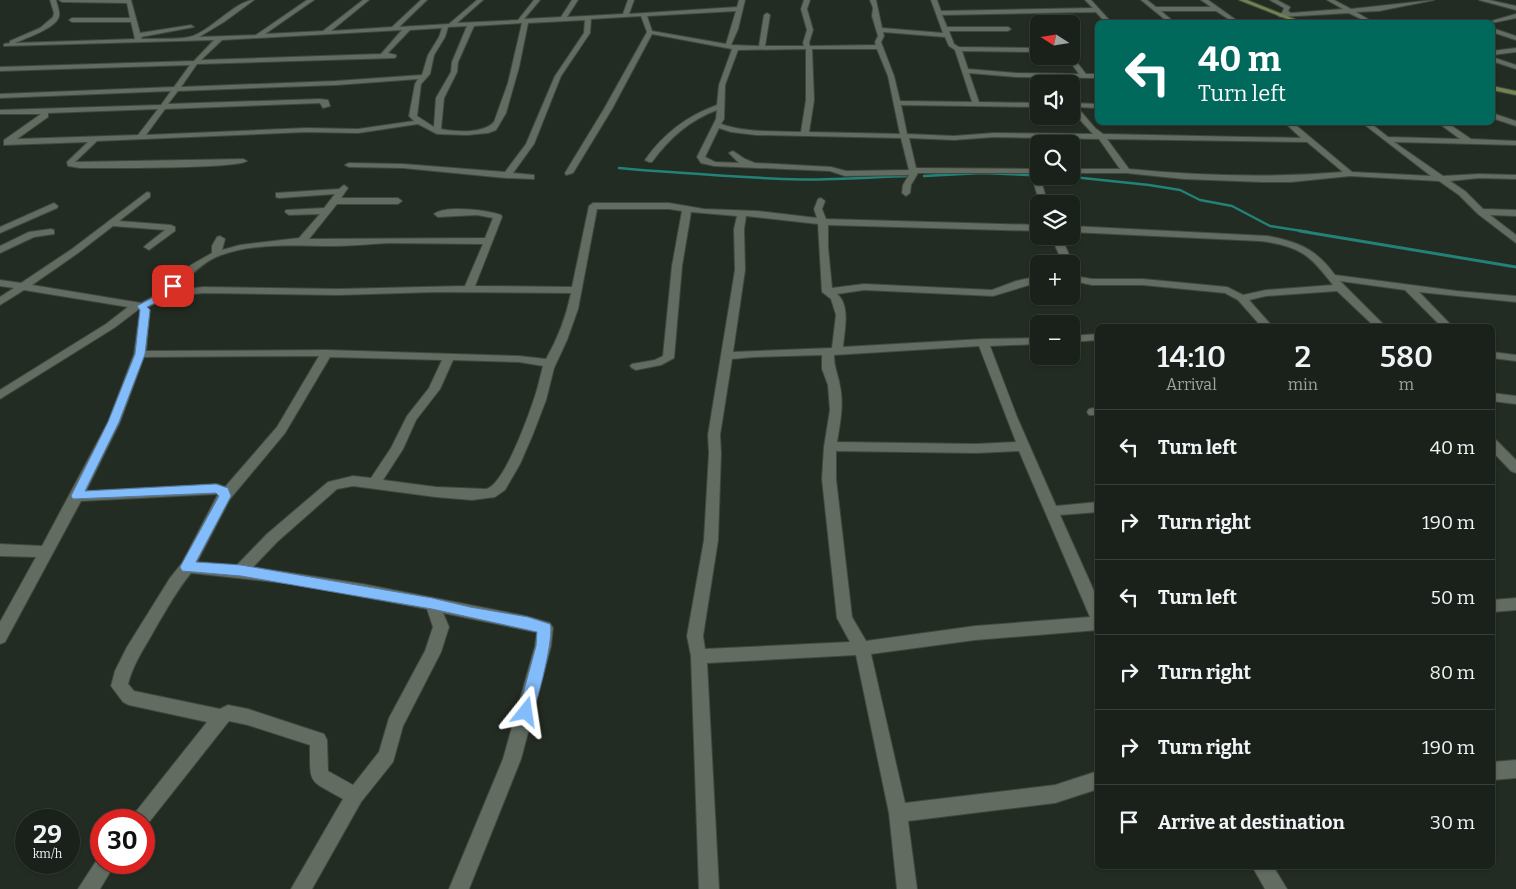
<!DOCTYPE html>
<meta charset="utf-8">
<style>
body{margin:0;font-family:Bitter,serif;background:#272e27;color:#f1f3f6;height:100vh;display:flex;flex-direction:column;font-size:19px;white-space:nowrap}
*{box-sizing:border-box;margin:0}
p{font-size:16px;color:#9fa3a2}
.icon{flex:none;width:28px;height:28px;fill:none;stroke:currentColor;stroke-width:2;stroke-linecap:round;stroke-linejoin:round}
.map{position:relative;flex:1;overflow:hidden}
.sheet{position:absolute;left:1095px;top:324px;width:400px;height:545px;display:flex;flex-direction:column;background:#1a211a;border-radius:8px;box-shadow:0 1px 4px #0004,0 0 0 1px #383e39}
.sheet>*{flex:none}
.banner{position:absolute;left:1095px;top:20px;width:400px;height:105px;border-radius:8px;box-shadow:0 1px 4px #0004,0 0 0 1px #383e39;background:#00695c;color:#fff;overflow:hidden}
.needle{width:32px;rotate:282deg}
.tools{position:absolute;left:1030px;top:15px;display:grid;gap:10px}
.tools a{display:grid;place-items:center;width:50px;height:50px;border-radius:8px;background:#1a211a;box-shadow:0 1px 4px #0004,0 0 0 1px #383e39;font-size:25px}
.speed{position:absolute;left:15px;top:809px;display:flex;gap:10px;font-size:25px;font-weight:700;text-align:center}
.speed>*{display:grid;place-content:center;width:65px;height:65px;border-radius:50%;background:#1a211a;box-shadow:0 1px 4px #0004,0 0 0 1px #383e39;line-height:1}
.speed small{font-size:12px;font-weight:400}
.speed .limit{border:8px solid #d22;background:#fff;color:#111}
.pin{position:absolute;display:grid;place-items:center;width:42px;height:42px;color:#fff;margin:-21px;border-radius:10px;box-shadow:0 2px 8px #0006}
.me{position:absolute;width:55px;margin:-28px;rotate:15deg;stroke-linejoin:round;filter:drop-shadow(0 0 4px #0008)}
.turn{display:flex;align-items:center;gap:18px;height:105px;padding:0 20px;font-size:22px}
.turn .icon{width:65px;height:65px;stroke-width:2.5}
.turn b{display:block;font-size:35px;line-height:42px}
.eta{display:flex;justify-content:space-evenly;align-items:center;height:85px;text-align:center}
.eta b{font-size:30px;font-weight:600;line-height:35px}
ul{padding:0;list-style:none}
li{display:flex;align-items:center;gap:15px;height:75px;padding:0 20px;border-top:1px solid #383e39}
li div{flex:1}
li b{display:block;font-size:19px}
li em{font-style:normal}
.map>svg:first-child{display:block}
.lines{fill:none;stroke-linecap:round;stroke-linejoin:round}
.stream-far1{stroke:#238278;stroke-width:2.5}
.stream{stroke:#238278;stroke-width:3}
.street-casing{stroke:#40473f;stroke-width:2}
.secondary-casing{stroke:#40473f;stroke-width:2}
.street{fill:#626c60;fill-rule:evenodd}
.secondary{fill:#74824e;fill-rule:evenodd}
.route{fill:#82bcfa;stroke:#547aa2}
</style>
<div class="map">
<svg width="1516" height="889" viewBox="0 0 1516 889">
<rect width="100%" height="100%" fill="#232c22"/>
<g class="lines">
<g class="stream-far1">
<path d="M619,168C673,173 727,176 782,179C825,181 868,177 911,176"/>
<path d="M924,176L982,173L1073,177L1149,185L1180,190L1200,200L1232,206L1270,226L1308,232"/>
</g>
<path class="stream" d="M1300,231L1516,267"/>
<defs>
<g id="street">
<path d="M50,0H56C57,5 60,11 59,16C57,28 26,38 15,43L135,39L131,22H72L69,20L72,18H130L127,3L62,2L59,0H131L140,33L191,25L194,27L141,37L142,39C156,38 175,40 189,37C209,33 236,0 254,0L224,22L199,37L256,35L307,0H314L265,34L323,31L363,0H369L331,31L392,27L421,0H427L399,27L449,24L477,0H483L457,23L518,20L534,0H540L524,19L561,17L572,0H578L567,17L623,14L628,0H634L629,14L737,7L739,0H745L738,29L731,45L759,46L764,15L767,13L770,15L765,46H804L803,43L807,30L801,9L804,0H810L807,9L813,30L809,43L810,46L876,45L875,42L878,36L872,16L873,8L870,0H876L882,28L943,33L931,0H937L941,11L1093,8L1085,0H1091L1111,22H1105L1096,12L942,15L947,27H1008L1011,29L1008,31H949L954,44L959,47L1039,48V52L962,51L968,69L1016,73L1079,74L1066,56H1071V55L1086,74H1098V78L1016,77L969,73L979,102L1039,103V107L901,105L907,134L954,136L994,133L1093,134L1071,110V103L1098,104V108L1077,107L1095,128L1103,134L1301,138L1284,122H1292L1352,172L1431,176L1361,122H1369L1388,137L1460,139L1437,122H1446L1471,139L1516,141V145L1394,142L1443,176L1479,174L1516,175V179L1479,178L1450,181L1465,191L1483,209L1516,210V216L1490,215L1516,235V243L1478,214L1459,195L1439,181L1350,176L1291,182H1262L1184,179L1126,173H1071V169H1120L1099,139L994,137L954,140L909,138L916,168L1039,169V173H918L911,185L910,193L906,196L902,193L903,185L909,175L845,176L830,171L714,166L701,163L697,157L716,119L717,110C690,120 669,138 652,162H649L645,160C664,133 687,116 717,105L719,85L732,49L652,34L612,109L573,173L566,175L565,173L604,109L647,32L641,16L591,19L590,33L561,76L534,144L513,173L534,175V179L506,178L403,168L349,167L345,165L349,163L403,164L505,172L526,144L555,76L584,33L585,20L528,23L519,67L506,113L496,130L488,133L467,135L437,134L418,124L358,133L306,132L97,141L75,162L243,159L247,161C236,169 103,168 80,168L68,166L67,162L88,142L4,145V140L41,114H0V110L161,105L171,91L0,98V94L174,87L190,65L0,71V67L194,61L214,40L4,46V44L10,43V41L40,28L53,17L54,13ZM736,11L726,44L652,31L647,16ZM522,23L508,83L494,122C483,134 456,132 441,129L444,98L457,72L458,62L474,26ZM467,26L452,62L451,72L436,98L434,127L417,116L421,84L430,74L434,55L445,37L448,27ZM442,28L439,37L428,55L422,75L336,81L181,87L197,64L394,58L396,57V55L388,53L410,30ZM402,30L381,54L201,60L222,40ZM883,32L945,37L949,46L955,50L972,102L900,101L894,76L881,42L884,36ZM806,49V100L801,132C775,131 747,133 721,124L724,119L725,85L738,50ZM812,49H877L888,76L900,134L809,132L814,100ZM418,79L415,84L409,116L414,121L358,129L306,128L146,135L165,109L320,103L323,108L330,106L328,100L320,99L168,104L178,91L336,85ZM158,109L138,135L17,139L48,117V113ZM719,128L731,132L756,135L901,138L909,170L846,171L831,167L755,163L745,159L733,151L729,153L739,163L715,162L705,157ZM1107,139L1307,142L1343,172C1271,178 1200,176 1129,169Z"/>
<path d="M1141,0H1147L1156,7H1211L1201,0H1208L1239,22H1233L1216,11H1161L1174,22H1168Z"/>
<path d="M1270,0H1277L1290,7L1288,11L1291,13L1343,9L1327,0H1334L1351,9L1434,0L1379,11L1356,12L1373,22H1367L1349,13L1280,17L1277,15L1282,13L1284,8Z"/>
<path d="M1479,0H1489L1516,6V10Z"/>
<path d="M1516,14V18L1492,23L1488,22Z"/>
<path d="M1492,28L1516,36V40L1492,32Z"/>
<path d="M1516,48V52L1492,55V51Z"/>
<path d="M1492,57L1516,65V69L1492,61Z"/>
<path d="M1492,113L1516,121V126L1492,118Z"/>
<path d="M1038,181L1042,184L1048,204H1040L1034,184Z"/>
<path d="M344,185L348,188L341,198H398L402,201L398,204H337L309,239L485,238L493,218L477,215L438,217L434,214C445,205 487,210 501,215L502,217L475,286L572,287L589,206L593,203H669L704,209L757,211L817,218L814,209L818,199L821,198L825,201L822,209L826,219L1039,225V231L828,225V247L832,288L864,284L992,290L1016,281L1039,276V282L993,296L864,290L837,294C851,305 844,332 843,347L983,339L1039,338V344L990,346L1017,417L1056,506L1098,502V512L1060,515L1098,600V630L975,640L871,654L905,803L1055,785L1098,771V789L1055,803L908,821L917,889H897L889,813L856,655L707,663L719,889H699L691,656L687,636L704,540L709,453L708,435L735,270L734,229L737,216L691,212L682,266L674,358L661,365L636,370L632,368L630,366L632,364L655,360L663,356L672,266L682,211L669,209H597L578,309L567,340L554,368L546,400L533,434L520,464L505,490L495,497L472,500L436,497L353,486L337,489L277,542L253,567L363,584L526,616L550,623L553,628L551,646L521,759L469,889H449L503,759L535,646L537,632H535L443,613L449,627L441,652L403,726L393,762L361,802L312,889H291L343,799C308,779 310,786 310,745L248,725L229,721L146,826L144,828V820H131L134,814L207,722L129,705L123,702L111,686L115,671L127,647L170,578L182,563L218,494L81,501L5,642L0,644V622L36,557L0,556V544L42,546L108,422L134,354L140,310L139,309L114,328L0,399V390L106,324L128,307L24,290L0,305V297L14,288L0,286V280L21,283L72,249L147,192L150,193V197L119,221L171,225L175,227V231L149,250L144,247L146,245L165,230L113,226L78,253L32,285L141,303L162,292L191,265L212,253V246L217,237L220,236L225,239L222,250L240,245L299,238L320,214L289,215L285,212L286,210L324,208L335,194L279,198L276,197V193L339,189ZM746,216L818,224L822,292L831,299L836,315L832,348L733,352L745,270L744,229ZM388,243L483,244L465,286L338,289L203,287L176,290C188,279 199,265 214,258C248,242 295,246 331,246C350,246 369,244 388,243ZM436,292L571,293C566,317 558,338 546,359L519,356L327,350L146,351L150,310L148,307L168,297L203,293L338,295ZM979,346L1016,442L976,444L837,442C840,423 844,405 840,386C838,374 834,368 834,355ZM822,355V369L828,385L830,410L824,447L822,479L837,618L850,642L705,649L703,636L718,540L721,453L720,435L732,359L754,357ZM319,356L277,427L225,487L217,484L86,491L120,422L144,357ZM330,357L442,360L429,388L407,416L391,448L371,478L353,476L328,482L267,534L237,565L197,562L230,499L285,433ZM453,360L519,362L543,366C540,377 538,388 534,399C528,417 504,485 486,489L436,487L383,480L403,449L416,420L440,389ZM836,451L976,453L1019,451L1090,617L975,626L866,641L852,617L836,479ZM191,573L293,584L427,609L433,627L425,651L389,718L379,752L353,785L328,771L327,740L324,734L248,709L228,705L220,709L134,691L128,684C133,664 145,647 155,629C166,610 177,590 191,573Z"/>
<path d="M54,203L58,206L57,208L0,233V227Z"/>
<path d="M1071,226L1268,236C1299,242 1316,249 1335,275L1457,291L1516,296V302L1419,292L1452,326H1441L1405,290L1340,281L1385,326H1374L1337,291L1266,296L1249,300L1272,326H1261L1238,300L1225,293L1143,285H1092L1073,281L1071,278V269L1080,277L1092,279H1143L1227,287L1243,295L1266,290L1333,285C1310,255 1300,246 1260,241L1071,232Z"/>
<path d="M51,229L54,230V234L34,237L0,253V246L29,232Z"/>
<path d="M1051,236H1061L1073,264L1071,266V264H1063Z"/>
<path d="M1098,334V340L1071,342V336Z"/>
<path d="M1492,352L1516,355V361L1492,358Z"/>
<path d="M1492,393L1516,396V404L1492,401Z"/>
<path d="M1098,407V415H1089L1087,412L1089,409Z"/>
<path d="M1492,439L1496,440L1516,460V473L1511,471L1492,451Z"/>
<path d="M1516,598V610L1492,612V600Z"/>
<path d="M1516,760V778L1492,780V762Z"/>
<path d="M100,855L101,862H116L100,889H78Z"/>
<path d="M1252,866H1273L1287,889H1265Z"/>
</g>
<g id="secondary">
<path d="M1239,0H1247L1302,22H1295Z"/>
<path d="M1492,86L1516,91V95L1492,90Z"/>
</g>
</defs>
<use href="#street" class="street-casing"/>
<use href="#secondary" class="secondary-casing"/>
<use href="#street" class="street"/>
<use href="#secondary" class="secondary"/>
</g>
<path class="route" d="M173,283L178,286L169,296L147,307L150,310L145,354L119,422L85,491L216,484L228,488L231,496L196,562L241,565L432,598L470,607L528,617L550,624C555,635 537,704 531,717L526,719L520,717L518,712L536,646L537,632L432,609L241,576L182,571L180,567L219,496L216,493L73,499L71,496L108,422L135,354L140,310L137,306L163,292Z"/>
</svg>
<div class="tools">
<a><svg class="needle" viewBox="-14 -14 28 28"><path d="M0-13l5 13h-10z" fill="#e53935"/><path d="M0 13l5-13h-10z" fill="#9fa3a2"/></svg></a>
<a><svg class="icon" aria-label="sound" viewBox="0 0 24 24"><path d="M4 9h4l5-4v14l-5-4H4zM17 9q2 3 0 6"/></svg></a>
<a><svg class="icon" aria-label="search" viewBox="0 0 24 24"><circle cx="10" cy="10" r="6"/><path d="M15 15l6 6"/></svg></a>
<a><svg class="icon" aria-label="layers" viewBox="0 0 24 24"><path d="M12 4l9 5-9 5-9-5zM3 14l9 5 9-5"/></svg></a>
<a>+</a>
<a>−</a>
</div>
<div class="speed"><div>29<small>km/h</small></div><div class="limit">30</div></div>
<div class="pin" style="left:173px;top:286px;background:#d93025"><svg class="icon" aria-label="arrive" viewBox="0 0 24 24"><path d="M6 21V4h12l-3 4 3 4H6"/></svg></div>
<svg class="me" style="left:526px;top:712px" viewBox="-20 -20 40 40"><path d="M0-17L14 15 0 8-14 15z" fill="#82bcfa" stroke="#fff" stroke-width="4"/></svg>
<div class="banner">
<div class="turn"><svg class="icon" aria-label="left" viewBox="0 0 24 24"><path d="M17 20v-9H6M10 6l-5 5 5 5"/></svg><div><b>40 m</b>Turn left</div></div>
</div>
<section class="sheet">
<div class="eta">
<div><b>14:10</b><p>Arrival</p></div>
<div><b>2</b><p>min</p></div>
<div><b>580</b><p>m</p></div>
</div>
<ul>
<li><svg class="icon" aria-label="left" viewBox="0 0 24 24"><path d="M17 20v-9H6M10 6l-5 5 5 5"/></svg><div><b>Turn left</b></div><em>40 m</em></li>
<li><svg class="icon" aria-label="right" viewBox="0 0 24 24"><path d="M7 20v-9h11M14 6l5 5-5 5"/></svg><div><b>Turn right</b></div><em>190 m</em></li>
<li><svg class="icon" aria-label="left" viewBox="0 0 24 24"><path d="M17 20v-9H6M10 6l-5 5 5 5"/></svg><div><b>Turn left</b></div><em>50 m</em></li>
<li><svg class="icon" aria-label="right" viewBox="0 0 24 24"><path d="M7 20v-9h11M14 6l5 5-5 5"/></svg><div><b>Turn right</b></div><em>80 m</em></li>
<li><svg class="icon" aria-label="right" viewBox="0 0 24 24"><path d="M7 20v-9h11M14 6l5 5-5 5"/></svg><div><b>Turn right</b></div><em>190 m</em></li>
<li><svg class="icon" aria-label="arrive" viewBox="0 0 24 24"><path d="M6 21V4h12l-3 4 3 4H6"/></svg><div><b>Arrive at destination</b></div><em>30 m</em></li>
</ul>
</section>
</div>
